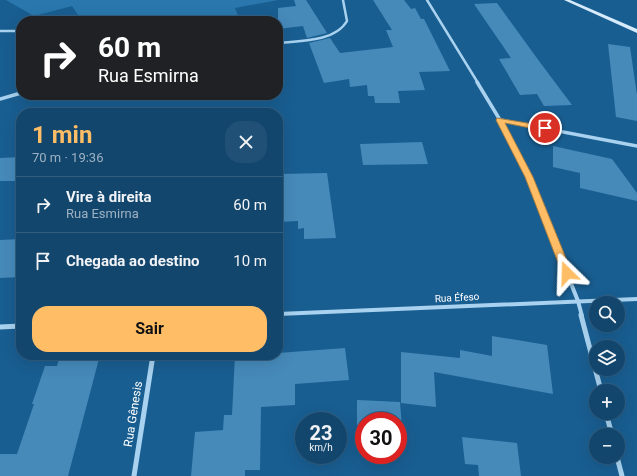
<!DOCTYPE html>
<html lang="pt">
<meta charset="utf-8">
<style>
body{margin:0;font-family:Roboto,sans-serif;background:#205075;color:#f1f3f6;height:100vh;display:flex;flex-direction:column;font-size:15px;white-space:nowrap}
*{box-sizing:border-box;margin:0}
p{font-size:13px;color:#9db1c2}
.icon{flex:none;width:22px;height:22px;fill:none;stroke:currentColor;stroke-width:2;stroke-linecap:round;stroke-linejoin:round}
.map{position:relative;flex:1;overflow:hidden}
.sheet{position:absolute;left:16px;top:108px;width:267px;height:252px;display:flex;flex-direction:column;background:#13466d;border-radius:16px;box-shadow:0 4px 16px #0002,0 0 0 1px #325e80}
.sheet>*{flex:none}
.guide{position:absolute;left:16px;top:16px;width:267px;height:84px;border-radius:16px;box-shadow:0 4px 16px #0002,0 0 0 1px #325e80;background:#202124;color:#fff;overflow:hidden}
.fabs{position:absolute;left:589px;top:296px;display:grid;gap:8px}
.fabs a{display:grid;place-items:center;width:36px;height:36px;border-radius:50%;background:#13466d;box-shadow:0 4px 16px #0002,0 0 0 1px #325e80;font-size:20px}
.speed{position:absolute;left:295px;top:412px;display:flex;gap:8px;font-size:20px;font-weight:700;text-align:center}
.speed>*{display:grid;place-content:center;width:52px;height:52px;border-radius:50%;background:#13466d;box-shadow:0 4px 16px #0002,0 0 0 1px #325e80;line-height:1}
.speed small{font-size:10px;font-weight:400}
.speed .limit{border:6px solid #d22;background:#fff;color:#111}
.pin{position:absolute;display:grid;place-items:center;width:34px;height:34px;color:#fff;margin:-17px;border:2px solid #fff;border-radius:50%;box-shadow:0 1px 4px #0007}
.me{position:absolute;width:44px;margin:-22px;rotate:338deg;stroke-linejoin:round;filter:drop-shadow(0 0 3px #0008)}
.turn{display:flex;align-items:center;gap:14px;height:84px;padding:0 16px;font-size:18px}
.turn .icon{width:52px;height:52px;stroke-width:2.5}
.turn b{display:block;font-size:28px;line-height:34px}
.round{display:grid;place-items:center;flex:none;width:42px;height:42px;border-radius:16px;background:#205075}
.head{display:flex;align-items:center;justify-content:space-between;height:68px;padding:0 16px}
h1{font-size:24px;font-weight:700;line-height:30px;color:#ffbe66}
.action{display:flex;gap:8px;margin-top:auto;padding:8px 16px}
.action a{flex:1;height:46px;border-radius:16px;background:#ffbe66;color:#111;font-size:16px;font-weight:700;line-height:46px;text-align:center}
ul{padding:0;list-style:none}
li{display:flex;align-items:center;gap:12px;height:56px;padding:0 16px;border-top:1px solid #325e80}
li div{flex:1}
li b{display:block;font-size:15px}
li em{font-style:normal}
.map>svg:first-child{display:block}
.green{fill:#2977ad}
.building{fill:#468aba}
.lines{fill:none;stroke-linecap:round;stroke-linejoin:round}
.minor-far3{stroke:#a8d2ef;stroke-width:2.5}
.minor-far2{stroke:#a8d2ef;stroke-width:3.5}
.minor-far1{stroke:#a8d2ef;stroke-width:4}
.minor{stroke:#a8d2ef;stroke-width:5}
.secondary{fill:#d6ebfb;fill-rule:evenodd}
.route{fill:#ffbe66;stroke:#a67c42}
.labels{text-anchor:middle;stroke-width:3.5;stroke-linejoin:round;paint-order:stroke}
.street-label{font-size:10px;fill:#fff;stroke:#195e91}
.near-street-label{font-size:12px;fill:#fff;stroke:#195e91}
</style>
<div class="map">
<svg width="637" height="476" viewBox="0 0 637 476">
<rect width="100%" height="100%" fill="#195e91"/>
<path class="green" d="M6,0H278L235,8L240,21H82L72,6L34,16Z"/>
<g class="building">
<path d="M294,0H306L327,33L307,38L303,26L278,29V8L296,6Z"/>
<path d="M373,0H404L411,9L415,8L421,19H424L450,71L419,72L425,90L398,91L400,103H375L374,96H368L367,85L350,87L349,79L324,83L309,43L330,38L340,53L393,47L386,30H392Z"/>
<path d="M497,3L539,61L572,105L544,106L537,94L520,95L499,59L511,58L474,4Z"/>
<path d="M608,44L630,47L637,95V121L616,117Z"/>
<path d="M422,142L428,164L363,165L360,144Z"/>
<path d="M553,146L612,159L637,193V201L580,188V173L553,167Z"/>
<path d="M21,157V181H0V158Z"/>
<path d="M327,173L336,238L304,239V228L298,229V221L278,222V174Z"/>
<path d="M21,239V277L0,278V240Z"/>
<path d="M492,336L547,345L553,394L434,372L436,407L401,403V352L460,358V350L492,356Z"/>
<path d="M345,348L349,380L295,384V405L261,407L260,470H245V476H191L195,432L223,430L224,415H232L235,355H278V353Z"/>
<path d="M60,355H100L68,476H0V454H17L34,404H32L45,366H57Z"/>
<path d="M357,400L400,402L402,428H398V421H364V426L357,425Z"/>
<path d="M462,437L517,443L521,476H479L478,465L465,464Z"/>
</g>
<g class="lines">
<g class="minor-far3">
<path d="M427,0L478,83"/>
<path d="M0,31H21"/>
<path d="M278,43C299,41 335,42 347,21L343,0"/>
</g>
<g class="minor-far2">
<path d="M477,82L500,120L533,187"/>
<path d="M0,99L21,93"/>
<path d="M500,120L637,146"/>
</g>
<g class="minor-far1">
<path d="M532,186L578,301L582,316"/>
<path d="M278,314L637,299"/>
</g>
<g class="minor">
<path d="M581,315L601,391"/>
<path d="M0,327L21,326"/>
<path d="M606,413L612,435"/>
<path d="M617,457L622,476"/>
<path d="M134,476L153,355"/>
</g>
<path class="secondary" d="M564,0H570L637,29V33Z"/>
</g>
<path class="route" d="M497,118L545,126L549,128L545,131L505,123L533,177L572,273L571,276H564L562,273L525,177L496,120Z"/>
<g class="labels">
<g class="street-label">
<text transform="translate(457 297) rotate(-3)" y="4">Rua Éfeso</text>
</g>
<g class="near-street-label">
<text transform="translate(133 414) rotate(-81)" y="4">Rua Gênesis</text>
</g>
</g>
</svg>
<div class="fabs">
<a><svg class="icon" aria-label="search" viewBox="0 0 24 24"><circle cx="10" cy="10" r="6"/><path d="M15 15l6 6"/></svg></a>
<a><svg class="icon" aria-label="layers" viewBox="0 0 24 24"><path d="M12 4l9 5-9 5-9-5zM3 14l9 5 9-5"/></svg></a>
<a>+</a>
<a>−</a>
</div>
<div class="speed"><div>23<small>km/h</small></div><div class="limit">30</div></div>
<div class="pin" style="left:545px;top:128px;background:#d93025"><svg class="icon" aria-label="arrive" viewBox="0 0 24 24"><path d="M6 21V4h12l-3 4 3 4H6"/></svg></div>
<svg class="me" style="left:567px;top:273px" viewBox="-20 -20 40 40"><path d="M0-17L14 15 0 8-14 15z" fill="#ffbe66" stroke="#fff" stroke-width="4"/></svg>
<div class="guide">
<div class="turn"><svg class="icon" aria-label="right" viewBox="0 0 24 24"><path d="M7 20v-9h11M14 6l5 5-5 5"/></svg><div><b>60 m</b>Rua Esmirna</div></div>
</div>
<section class="sheet">
<div class="head"><div><h1>1 min</h1><p>70 m · 19:36</p></div><a class="round"><svg class="icon" aria-label="close" viewBox="0 0 24 24"><path d="M6 6l12 12M18 6L6 18"/></svg></a></div>
<ul>
<li><svg class="icon" aria-label="right" viewBox="0 0 24 24"><path d="M7 20v-9h11M14 6l5 5-5 5"/></svg><div><b>Vire à direita</b><p>Rua Esmirna</p></div><em>60 m</em></li>
<li><svg class="icon" aria-label="arrive" viewBox="0 0 24 24"><path d="M6 21V4h12l-3 4 3 4H6"/></svg><div><b>Chegada ao destino</b></div><em>10 m</em></li>
</ul>
<div class="action"><a>Sair</a></div>
</section>
</div>
